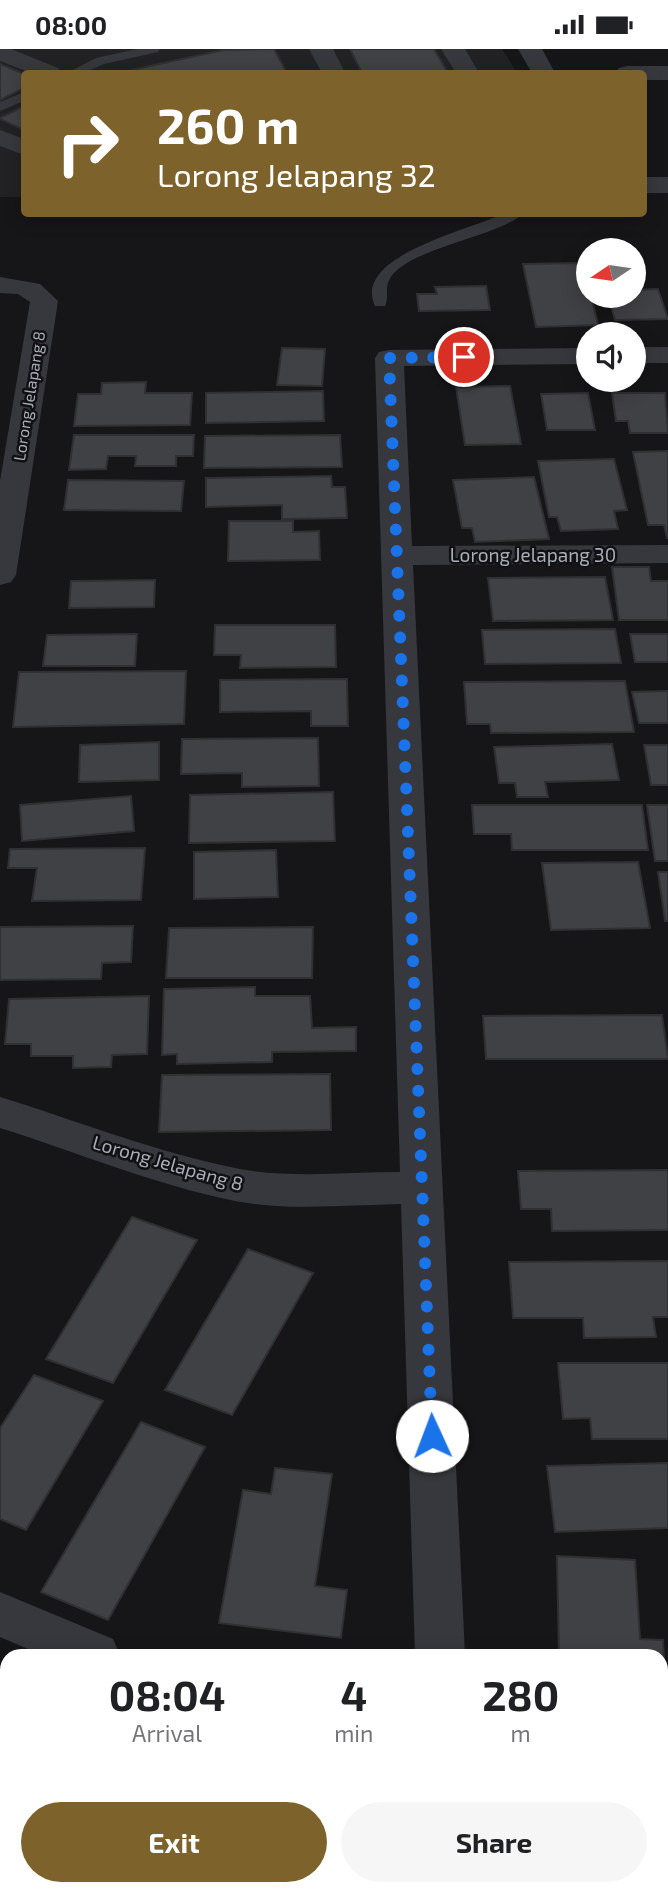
<!DOCTYPE html>
<style>
body{margin:0;font-family:"Exo 2",sans-serif;background:#f6f6f6;color:#202124;height:100vh;display:flex;flex-direction:column;font-size:26px;white-space:nowrap}
*{box-sizing:border-box;margin:0}
p{font-size:23px;color:#757577}
.icon{flex:none;width:38px;height:38px;fill:none;stroke:currentColor;stroke-width:2;stroke-linecap:round;stroke-linejoin:round}
.map{position:relative;flex:1;overflow:hidden}
.panel{position:absolute;left:0px;top:1600px;width:668px;height:247px;display:flex;flex-direction:column;background:#fff;border-radius:21px 21px 0 0;box-shadow:0 4px 18px #0003}
.panel>*{flex:none}
.hud{position:absolute;left:21px;top:21px;width:626px;height:147px;border-radius:7px;box-shadow:0 4px 18px #0003;background:#7e622b;color:#fff;overflow:hidden}
.needle{width:46px;rotate:257deg}
.controls{position:absolute;left:576px;top:189px;display:grid;gap:14px}
.controls a{display:grid;place-items:center;width:70px;height:70px;border-radius:50%;background:#fff;box-shadow:0 4px 18px #0003;font-size:35px}
.pin{position:absolute;display:grid;place-items:center;width:60px;height:60px;color:#fff;margin:-30px;border:4px solid #fff;border-radius:50%;box-shadow:0 2px 7px #0007}
.me{position:absolute;width:77px;margin:-38px;rotate:358deg;stroke-linejoin:round;filter:drop-shadow(0 0 5px #0008)}
.turn{display:flex;align-items:center;gap:24px;height:147px;padding:0 21px;font-size:32px}
.turn .icon{width:91px;height:91px;stroke-width:2.5}
.turn b{display:block;font-size:49px;line-height:60px}
.eta{display:flex;justify-content:space-evenly;align-items:center;height:119px;text-align:center}
.eta b{font-size:42px;font-weight:700;line-height:49px}
.cta{display:flex;gap:14px;margin-top:auto;padding:14px 21px}
.cta a{flex:1;height:80px;border-radius:42px;background:#7e622b;color:#fff;font-size:28px;font-weight:700;line-height:80px;text-align:center}
.cta a+a{background:#f6f6f6;color:#202124}
.status{display:flex;justify-content:space-between;align-items:center;height:49px;padding:0 35px;background:#fff;direction:ltr}
.status svg{height:19px;fill:currentColor}
.map>svg:first-child{display:block}
.built{fill:#222225}
.building{fill:#404145;stroke:#303034;stroke-width:2}
.lines{fill:none;stroke-linecap:round;stroke-linejoin:round}
.lane{fill:#37383d;fill-rule:evenodd}
.street{fill:#37383d;fill-rule:evenodd}
.route{stroke:#1a73e8;stroke-width:12;stroke-dasharray:0 21.6}
.labels{text-anchor:middle;stroke-width:5;stroke-linejoin:round;paint-order:stroke}
.far-street-label{font-size:16px;fill:#a8adb8;stroke:#111113}
.street-label{font-size:19px;fill:#a8adb8;stroke:#111113}
</style>
<div class="status"><b>08:00</b><svg viewBox="0 0 49 12"><path d="M0 12V9h3v3zM5 12V6h3v6zM10 12V3h3v9zM15 12V0h3v12zM26 1h20v11H26zM47 4h2v5h-2z"/></svg></div>
<div class="map">
<svg width="668" height="1845" viewBox="0 0 668 1845">
<rect width="100%" height="100%" fill="#161618"/>
<path class="built" d="M0,0H502L517,24H24V148H0Z"/>
<g class="building">
<path d="M274,0L287,24H118L223,1Z"/>
<path d="M350,0H434L448,24H362Z"/>
<path d="M0,15L24,25V39L0,51Z"/>
<path d="M24,57V81L0,70V69Z"/>
<path d="M583,214L588,247H591L598,276L536,278L523,215Z"/>
<path d="M486,237L490,261L419,262L417,245H437L435,238Z"/>
<path d="M658,240L668,270L615,271L608,247H634V241Z"/>
<path d="M282,299L325,300L322,337L277,336Z"/>
<path d="M146,333L145,344H192L190,376L74,377L78,345H101L102,334Z"/>
<path d="M510,337L521,395L465,396L456,338Z"/>
<path d="M323,342L324,372L206,374V344Z"/>
<path d="M588,344L595,381H547L541,345Z"/>
<path d="M612,344H665L668,384H630L628,372H616Z"/>
<path d="M74,386H194L193,407H176V417H135L136,407H108L106,420L69,421Z"/>
<path d="M340,386L342,418L204,419L205,387Z"/>
<path d="M668,402V489H667L664,476H648L633,403Z"/>
<path d="M614,410L627,461L614,462L618,480L561,482L557,468H549L538,412Z"/>
<path d="M331,427L332,438H345L347,469L282,470V456L206,458V429Z"/>
<path d="M534,428L549,490L475,493L472,479H462L453,431Z"/>
<path d="M68,431L184,432L181,462L64,461Z"/>
<path d="M229,472H293V483L319,482L320,511L228,512Z"/>
<path d="M612,518H649L651,532H668V571H619Z"/>
<path d="M605,528L613,571L493,572L488,529Z"/>
<path d="M155,531L154,558L69,559L71,532Z"/>
<path d="M215,576H335L336,618L240,619L241,606H214Z"/>
<path d="M615,580L621,614L485,615L482,581Z"/>
<path d="M137,585L135,617H43L47,586Z"/>
<path d="M630,585H668V613H635Z"/>
<path d="M186,622L184,675L13,678L19,623Z"/>
<path d="M347,630L348,677H311V662L220,663V631Z"/>
<path d="M625,632L634,683L491,684L490,675H467L464,633Z"/>
<path d="M668,642V674H639L632,643Z"/>
<path d="M318,689L319,737L242,738V724L181,725L182,690Z"/>
<path d="M159,693V731L79,733L80,696Z"/>
<path d="M612,695L619,731L545,733L548,748H517L515,734H499L494,698Z"/>
<path d="M644,696H668V736H651Z"/>
<path d="M333,743L335,792L189,794L190,746Z"/>
<path d="M131,747L134,782L22,792L20,756Z"/>
<path d="M472,756H642L648,801H512L511,785H474Z"/>
<path d="M647,756H668V812H655Z"/>
<path d="M145,799L141,851L32,852L37,819H8L10,800Z"/>
<path d="M276,801L278,848L194,850V803Z"/>
<path d="M638,813L650,879L551,881L542,814Z"/>
<path d="M658,823H668V872H665Z"/>
<path d="M133,877L131,913L102,914L101,930L0,931V878Z"/>
<path d="M313,878L312,929H166L169,879Z"/>
<path d="M255,938V947H310L312,979L356,978V1002L272,1003V1013L177,1015V1005L162,1006L164,940Z"/>
<path d="M149,947L147,1005L112,1006L111,1018L73,1019V1007H31V995H5L9,950Z"/>
<path d="M662,966L668,1010H486L483,967Z"/>
<path d="M330,1025L331,1081L159,1083L162,1026Z"/>
<path d="M668,1121V1181L552,1182L551,1160H521L518,1122Z"/>
<path d="M132,1168L197,1191L113,1334L46,1310Z"/>
<path d="M248,1200L313,1224L232,1366L165,1341Z"/>
<path d="M668,1212V1268H653L656,1288L584,1289L583,1269H513L509,1213Z"/>
<path d="M558,1314H668V1390H592L590,1369L563,1370Z"/>
<path d="M34,1326L103,1352L26,1481L0,1470V1379Z"/>
<path d="M141,1373L205,1398L108,1571L41,1543Z"/>
<path d="M668,1414V1479L555,1483L547,1417Z"/>
<path d="M275,1419L332,1425L315,1537L347,1541L341,1589L219,1574L243,1441L271,1445Z"/>
<path d="M557,1507L635,1511L640,1590L663,1591L668,1691H662V1606H559Z"/>
</g>
<g class="lines">
<g class="lane">
<path d="M137,0H160L158,3L104,15L83,24H67L96,9Z"/>
<path d="M24,43V52L0,62V53Z"/>
<path d="M505,164H524C497,189 405,199 389,231C385,239 389,249 385,257H375C351,206 474,180 505,164Z"/>
</g>
<g class="street">
<path d="M0,0H11L58,19L62,24H31L0,12Z"/>
<path d="M309,0H333L345,24H322Z"/>
<path d="M441,0H465L479,24H456Z"/>
<path d="M518,0H542L555,24H532Z"/>
<path d="M627,17H668V31H644V24H615L619,19Z"/>
<path d="M0,81L24,90V106L0,97Z"/>
<rect x="644" y="128" width="24" height="16"/>
<path d="M0,228L40,235L58,252L16,526L11,533L0,536V432L30,253L18,245L0,244Z"/>
<rect x="634" y="298" width="34" height="16"/>
<path d="M588,299V315L404,317L412,497L668,496V514L413,516L465,1606H415L401,1155C347,1156 288,1162 235,1152C156,1136 76,1103 0,1079V1048C78,1072 155,1103 235,1119C288,1130 346,1123 400,1123L375,309L379,303L389,301Z"/>
<path d="M0,1543L113,1590L120,1606H42L0,1588Z"/>
<rect x="662" y="1704" width="6" height="50"/>
<rect x="422" y="1839" width="54" height="6"/>
</g>
</g>
<g class="lines">
<path class="route" d="M432,1387L389,309L464,308"/>
</g>
<g class="labels">
<g class="far-street-label">
<text transform="translate(29 347) rotate(-81)" y="6">Lorong Jelapang 8</text>
</g>
<g class="street-label">
<text x="533" y="513">Lorong Jelapang 30</text>
<text transform="translate(168 1114) rotate(16)" y="7">Lorong Jelapang 8</text>
</g>
</g>
</svg>
<div class="controls">
<a><svg class="needle" viewBox="-14 -14 28 28"><path d="M0-13l5 13h-10z" fill="#e53935"/><path d="M0 13l5-13h-10z" fill="#757577"/></svg></a>
<a><svg class="icon" aria-label="sound" viewBox="0 0 24 24"><path d="M4 9h4l5-4v14l-5-4H4zM17 9q2 3 0 6"/></svg></a>
</div>
<div class="pin" style="left:464px;top:308px;background:#d93025"><svg class="icon" aria-label="arrive" viewBox="0 0 24 24"><path d="M6 21V4h12l-3 4 3 4H6"/></svg></div>
<svg class="me" style="left:432px;top:1387px" viewBox="-20 -20 40 40"><circle r="19" fill="#fff"/><path d="M0-13L10 11 0 6-10 11z" fill="#1a73e8"/></svg>
<div class="hud">
<div class="turn"><svg class="icon" aria-label="right" viewBox="0 0 24 24"><path d="M7 20v-9h11M14 6l5 5-5 5"/></svg><div><b>260 m</b>Lorong Jelapang 32</div></div>
</div>
<section class="panel">
<div class="eta">
<div><b>08:04</b><p>Arrival</p></div>
<div><b>4</b><p>min</p></div>
<div><b>280</b><p>m</p></div>
</div>
<div class="cta"><a>Exit</a><a>Share</a></div>
</section>
</div>
